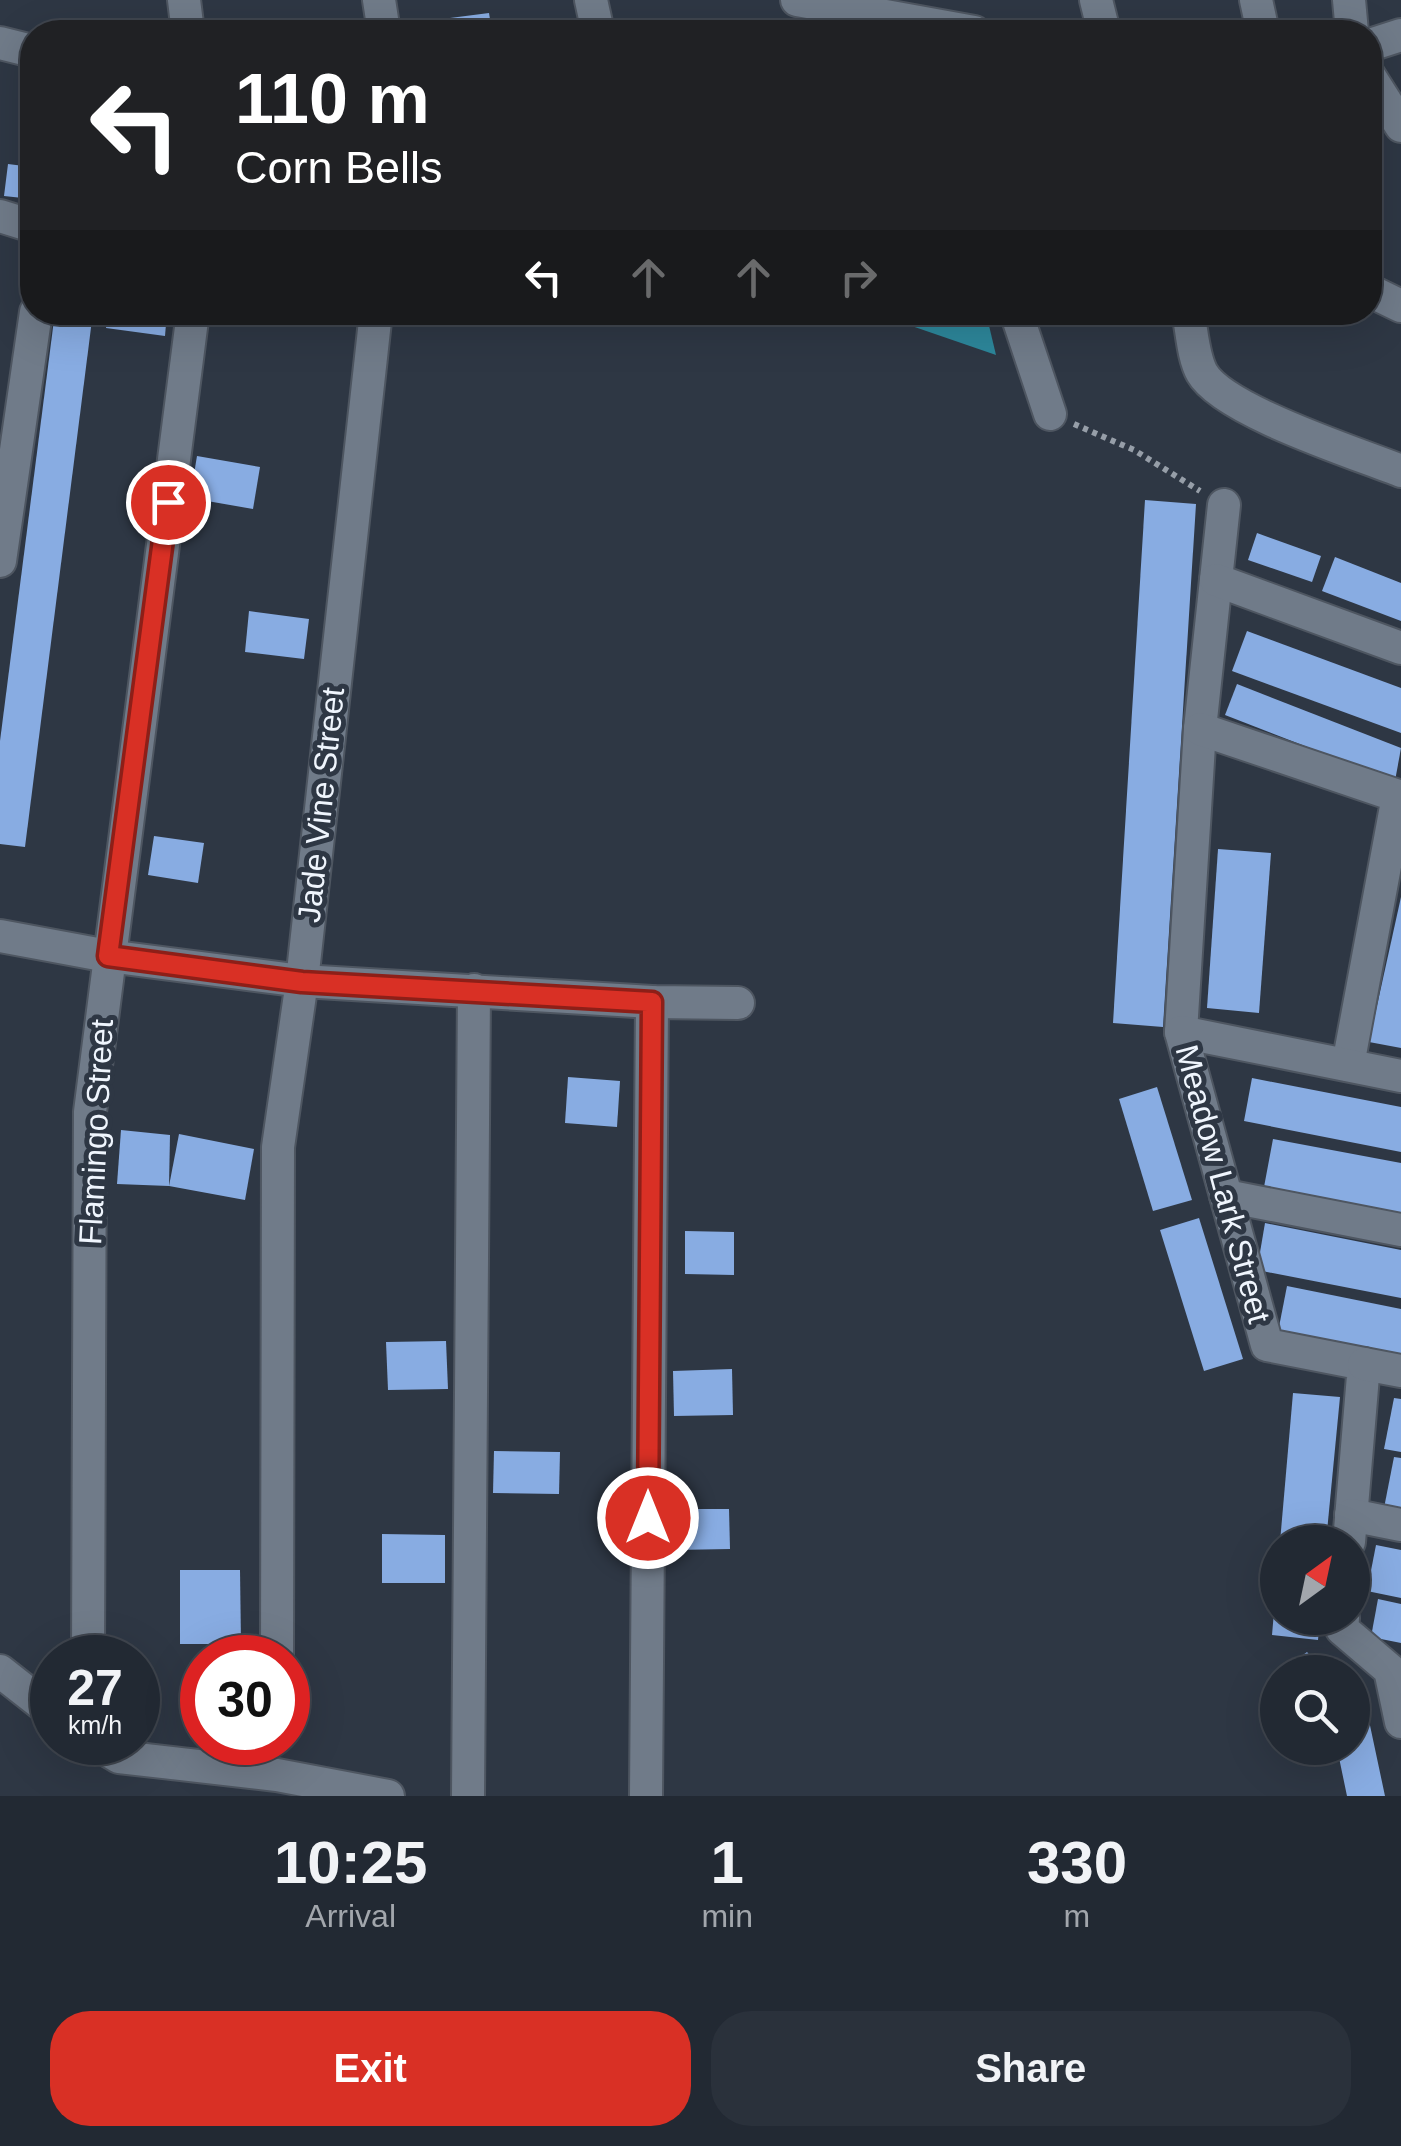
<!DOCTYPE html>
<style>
body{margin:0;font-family:Arial,sans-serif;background:#2a313b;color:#f1f3f6;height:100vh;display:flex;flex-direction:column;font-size:38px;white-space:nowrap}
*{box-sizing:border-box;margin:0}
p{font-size:32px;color:#a2a6ac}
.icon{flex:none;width:55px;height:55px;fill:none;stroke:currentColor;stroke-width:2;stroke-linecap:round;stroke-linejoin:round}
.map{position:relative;height:1796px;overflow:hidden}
.side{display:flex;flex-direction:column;background:#222933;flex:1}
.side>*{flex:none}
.top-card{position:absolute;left:20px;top:20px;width:1362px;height:305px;border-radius:40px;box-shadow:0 10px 40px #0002,0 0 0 2px #3f454e;background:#202124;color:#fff;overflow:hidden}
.needle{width:65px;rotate:33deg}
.controls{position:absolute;left:1260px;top:1525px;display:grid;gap:20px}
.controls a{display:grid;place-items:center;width:110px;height:110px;border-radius:50%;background:#222933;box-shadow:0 10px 40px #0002,0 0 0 2px #3f454e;font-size:50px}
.speed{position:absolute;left:30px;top:1635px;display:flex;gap:20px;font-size:50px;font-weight:700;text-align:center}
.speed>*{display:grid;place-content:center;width:130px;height:130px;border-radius:50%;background:#222933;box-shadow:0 10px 40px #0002,0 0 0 2px #3f454e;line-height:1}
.speed small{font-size:25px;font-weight:400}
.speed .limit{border:15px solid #d22;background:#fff;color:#111}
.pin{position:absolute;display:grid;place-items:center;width:85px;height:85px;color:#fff;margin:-42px;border:5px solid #fff;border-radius:50%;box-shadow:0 2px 10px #0007}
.me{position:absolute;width:110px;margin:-55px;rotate:0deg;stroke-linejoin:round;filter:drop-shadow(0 0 8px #0008)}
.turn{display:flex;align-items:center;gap:35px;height:210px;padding:0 50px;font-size:45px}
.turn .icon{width:130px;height:130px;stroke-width:2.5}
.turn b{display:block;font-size:70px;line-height:85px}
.lanes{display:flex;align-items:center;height:95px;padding:0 50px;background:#0003;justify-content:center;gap:50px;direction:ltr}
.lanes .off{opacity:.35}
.eta{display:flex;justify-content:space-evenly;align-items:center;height:170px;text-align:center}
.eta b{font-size:60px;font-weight:700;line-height:70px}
.cta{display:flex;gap:20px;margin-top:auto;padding:20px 50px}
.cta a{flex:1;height:115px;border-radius:40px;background:#d93025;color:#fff;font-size:40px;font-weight:700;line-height:115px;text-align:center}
.cta a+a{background:#2a313b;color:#f1f3f6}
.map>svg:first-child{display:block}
.water{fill:#2d879b}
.building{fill:#88ace2}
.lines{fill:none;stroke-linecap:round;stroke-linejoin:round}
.street-casing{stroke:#4e5661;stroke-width:36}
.path{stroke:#969ea8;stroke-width:6;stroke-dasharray:5 5;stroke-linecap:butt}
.street{stroke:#707b89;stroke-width:32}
.route-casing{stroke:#8d1f18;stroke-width:25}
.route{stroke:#d93025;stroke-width:18}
.labels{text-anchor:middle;stroke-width:10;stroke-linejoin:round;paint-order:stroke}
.street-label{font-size:32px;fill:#eff5fd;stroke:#2e3744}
</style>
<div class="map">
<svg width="1401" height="1796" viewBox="0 0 1401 1796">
<rect width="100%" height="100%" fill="#2e3744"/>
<path class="water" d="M902,313H986L996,355L903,323Z"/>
<g class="building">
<path d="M489,13L492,32H413L411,23Z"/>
<path d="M8,164L32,167V199L4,196Z"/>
<path d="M55,312H93L25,847L0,844V741Z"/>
<path d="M108,312H167L165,336L106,328Z"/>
<path d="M197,456L260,467L253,509L190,498Z"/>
<path d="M1145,500L1196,504L1163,1027L1113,1023Z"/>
<path d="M1257,533L1321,556L1312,582L1248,560Z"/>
<path d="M1335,557L1401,583V621L1322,591Z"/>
<path d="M249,611L309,619L304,659L245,652Z"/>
<path d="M1247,631L1401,688V733L1232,671Z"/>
<path d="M1237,684L1401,748L1395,781L1225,715Z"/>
<path d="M154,836L204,843L198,883L148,875Z"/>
<path d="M1218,849L1271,853L1259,1013L1207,1008Z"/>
<path d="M1401,897V1048L1369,1042Z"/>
<path d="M568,1077L620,1081L617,1127L565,1123Z"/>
<path d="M1252,1078L1401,1107V1152L1244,1121Z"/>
<path d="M1157,1087L1192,1200L1153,1211L1119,1099Z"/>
<path d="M121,1130L170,1135L169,1186L117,1184Z"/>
<path d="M179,1134L254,1149L245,1200L169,1186Z"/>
<path d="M1273,1139L1401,1163V1213L1264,1187Z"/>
<path d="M1199,1218L1243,1359L1204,1371L1160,1230Z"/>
<path d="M1265,1223L1401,1250V1298L1257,1270Z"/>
<path d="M685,1231L734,1232V1275L685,1274Z"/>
<path d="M1287,1286L1401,1309V1358L1278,1332Z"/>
<path d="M446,1341L448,1389L388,1390L386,1342Z"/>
<path d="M732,1369L733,1415L674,1416L673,1371Z"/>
<path d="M1293,1393L1340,1397L1326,1542H1280Z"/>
<path d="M1394,1398L1401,1399V1452L1384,1449Z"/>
<path d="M494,1451L560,1452L559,1494L493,1493Z"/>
<path d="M1394,1457L1401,1458V1511L1384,1508Z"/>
<path d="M675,1509H729L730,1549L675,1550Z"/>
<path d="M382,1534L445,1535V1583H382Z"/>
<path d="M1376,1545L1401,1550V1598L1367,1591Z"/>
<path d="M180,1570H240L241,1644H180Z"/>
<path d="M1378,1599L1401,1604V1643L1371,1637Z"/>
<path d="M1275,1600L1278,1618H1320L1318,1640L1272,1635Z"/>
<path d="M1307,1652L1324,1672H1285L1283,1670Z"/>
<path d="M1368,1716L1385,1796H1347L1337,1748H1352V1719Z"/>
</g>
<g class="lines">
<defs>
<g id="street">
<path d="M184,0L188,32"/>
<path d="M379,0L384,32"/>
<path d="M591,0L598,32"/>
<path d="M797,0L974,32"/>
<path d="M1096,0L1104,32"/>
<path d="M1256,0L1263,32"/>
<path d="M1349,0L1352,32"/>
<path d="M0,43L32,51"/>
<path d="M1370,45L1401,35"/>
<path d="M1370,77L1401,126"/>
<path d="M0,216L32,226"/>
<path d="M1370,291L1401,306"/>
<path d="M1016,312L1050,414"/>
<path d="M1188,312C1192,331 1193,357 1202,373C1224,411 1356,453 1401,471"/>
<path d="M1224,505L1200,729L1181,1032L1267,1345L1364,1364L1349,1542"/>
<path d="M0,561L36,312"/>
<path d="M1216,580L1401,648"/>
<path d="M1200,729L1398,796L1348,1065"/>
<path d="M0,936L108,956L302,981L652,1002L738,1003"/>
<path d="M1181,1032L1401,1076"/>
<path d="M1226,1196L1401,1230"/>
<path d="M1364,1364L1401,1371"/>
<path d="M1351,1515L1401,1525"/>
<path d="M1343,1618L1342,1629L1390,1670L1401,1722"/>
<path d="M88,1658L90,1112L193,312"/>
<path d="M277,1658L278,1147L302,981L376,312"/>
<path d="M0,1671L52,1712"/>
<path d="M94,1742L119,1757L277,1775L388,1796"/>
<path d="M468,1796L474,990"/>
<path d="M646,1796L652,1002"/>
</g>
</defs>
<use href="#street" class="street-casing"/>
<path class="path" d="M1074,424L1134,450L1200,491"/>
<use href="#street" class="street"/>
</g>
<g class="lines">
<defs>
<path id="route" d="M168,502L108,956L302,982L652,1002L648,1518"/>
</defs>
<use href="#route" class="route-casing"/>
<use href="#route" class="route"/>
</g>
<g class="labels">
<g class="street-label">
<text transform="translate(321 805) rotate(-84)" y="11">Jade Vine Street</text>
<text transform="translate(96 1132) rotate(-87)" y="11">Flamingo Street</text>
<text transform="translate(1223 1184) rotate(75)" y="11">Meadow Lark Street</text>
</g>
</g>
</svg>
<div class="controls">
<a><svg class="needle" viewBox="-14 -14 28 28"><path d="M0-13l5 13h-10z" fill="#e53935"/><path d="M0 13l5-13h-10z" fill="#a2a6ac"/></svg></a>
<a><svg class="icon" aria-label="search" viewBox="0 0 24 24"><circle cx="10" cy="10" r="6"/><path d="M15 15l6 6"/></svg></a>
</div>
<div class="speed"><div>27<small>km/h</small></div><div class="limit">30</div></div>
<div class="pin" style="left:168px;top:502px;background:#d93025"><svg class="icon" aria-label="arrive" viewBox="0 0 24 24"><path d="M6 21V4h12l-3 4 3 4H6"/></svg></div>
<svg class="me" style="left:648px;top:1518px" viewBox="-20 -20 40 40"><circle r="17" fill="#d93025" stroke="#fff" stroke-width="3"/><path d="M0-11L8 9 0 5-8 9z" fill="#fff"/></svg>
<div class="top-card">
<div class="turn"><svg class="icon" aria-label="left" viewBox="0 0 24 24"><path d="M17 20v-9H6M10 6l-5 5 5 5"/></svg><div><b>110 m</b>Corn Bells</div></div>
<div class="lanes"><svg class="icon" aria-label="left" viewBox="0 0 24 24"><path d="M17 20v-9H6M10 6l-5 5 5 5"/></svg><svg class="icon off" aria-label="ahead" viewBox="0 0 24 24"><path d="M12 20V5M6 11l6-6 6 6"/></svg><svg class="icon off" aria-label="ahead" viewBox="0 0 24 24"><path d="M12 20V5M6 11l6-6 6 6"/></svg><svg class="icon off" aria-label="right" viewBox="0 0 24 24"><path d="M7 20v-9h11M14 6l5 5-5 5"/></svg></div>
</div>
</div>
<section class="side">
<div class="eta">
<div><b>10:25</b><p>Arrival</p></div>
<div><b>1</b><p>min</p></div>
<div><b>330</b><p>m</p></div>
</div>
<div class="cta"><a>Exit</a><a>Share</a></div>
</section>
